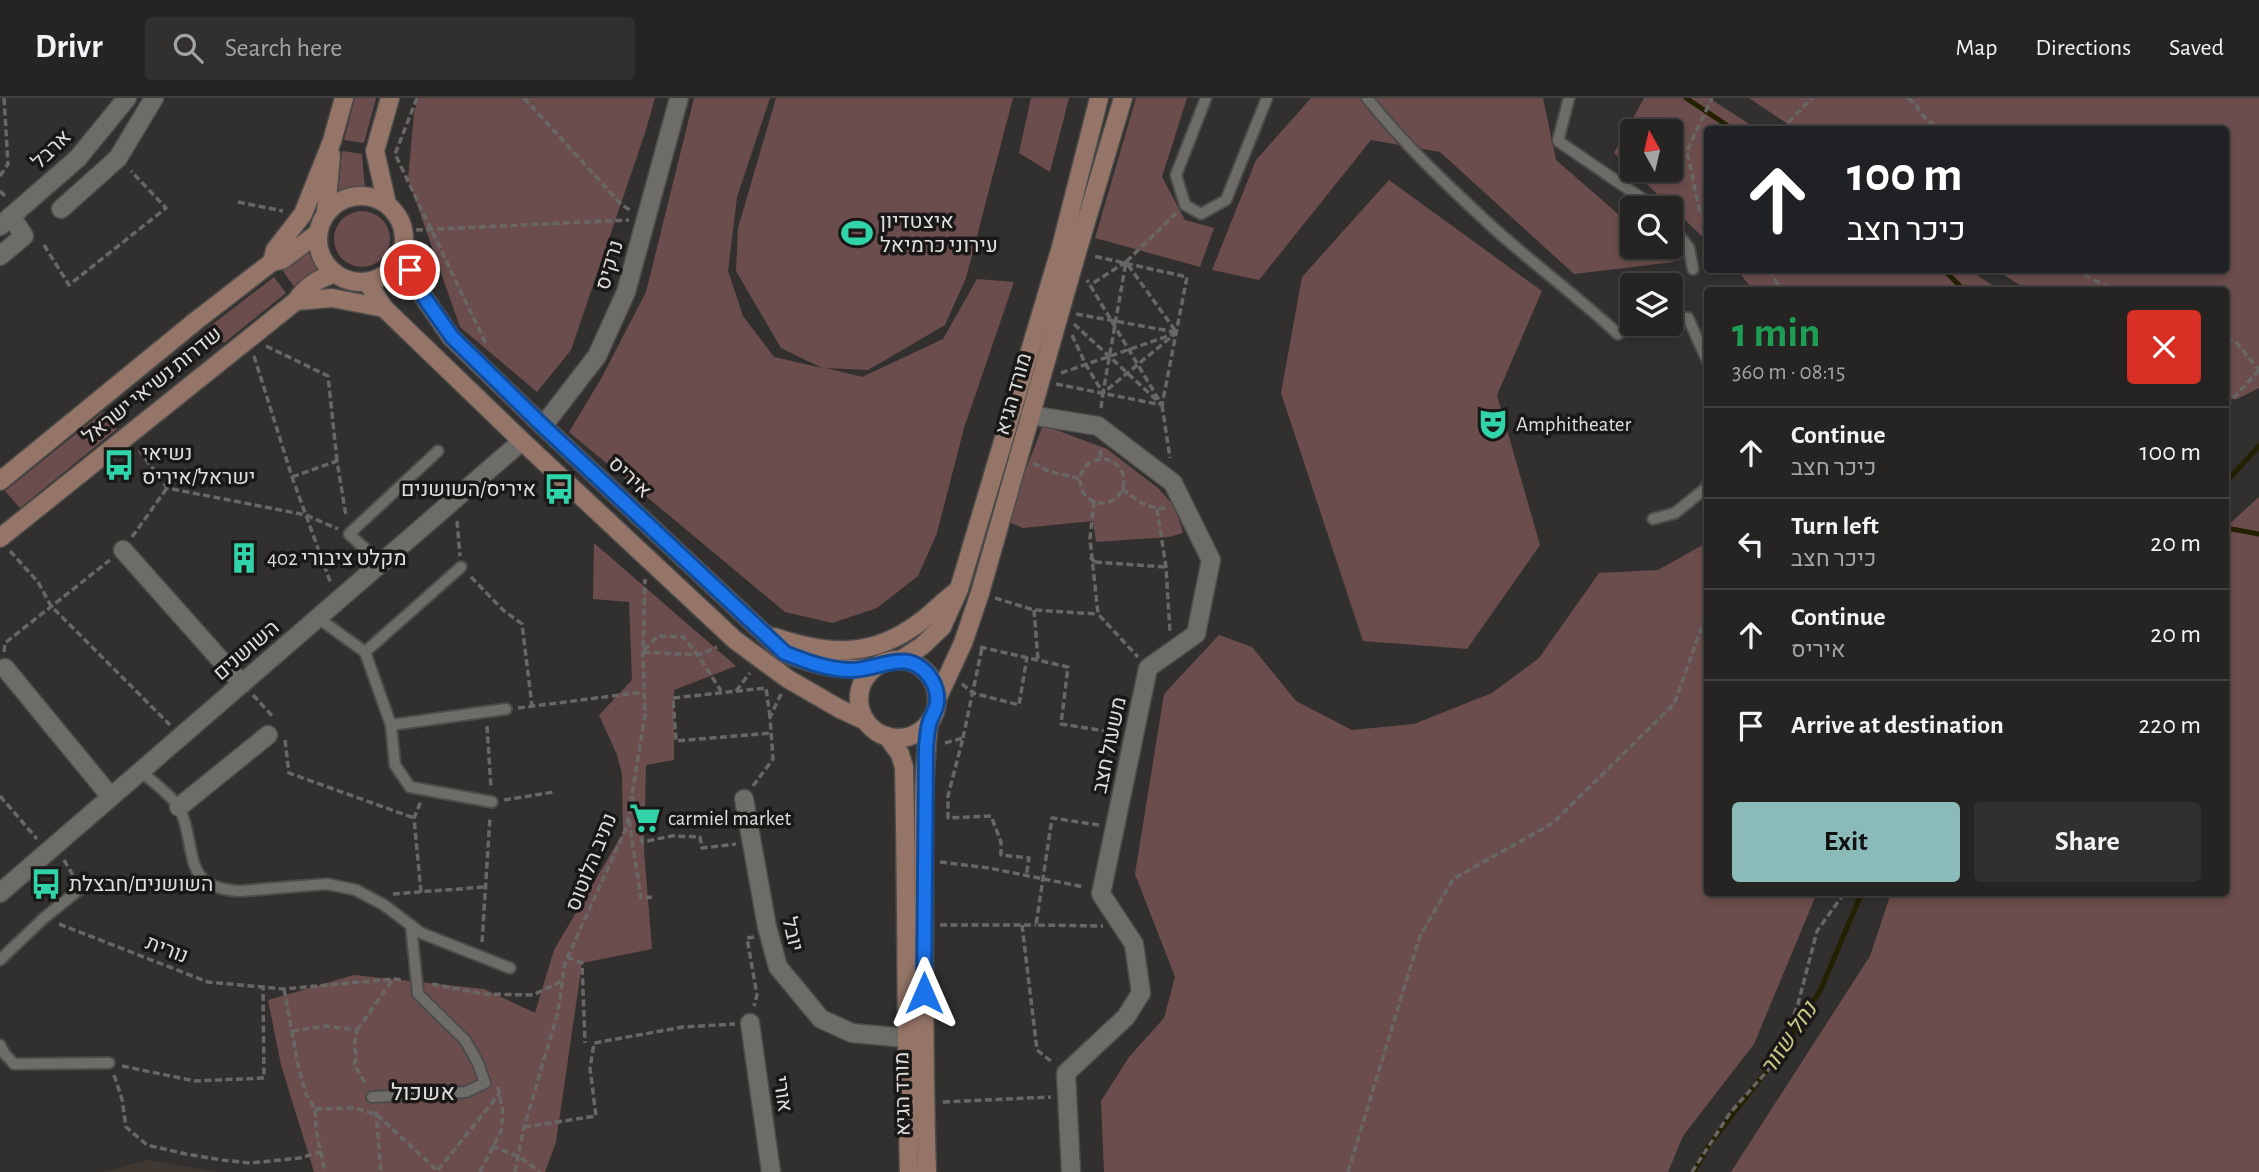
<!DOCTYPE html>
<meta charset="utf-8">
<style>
body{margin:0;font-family:"Alegreya Sans",Heebo,sans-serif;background:#32302f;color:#f1f3f6;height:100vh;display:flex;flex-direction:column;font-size:26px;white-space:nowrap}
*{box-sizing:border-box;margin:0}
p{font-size:23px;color:#a4a4a5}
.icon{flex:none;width:38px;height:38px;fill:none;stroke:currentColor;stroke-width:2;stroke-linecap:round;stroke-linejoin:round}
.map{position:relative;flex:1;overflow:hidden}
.details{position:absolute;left:1704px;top:189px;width:525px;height:609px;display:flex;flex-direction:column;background:#262422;border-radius:7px;box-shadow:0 4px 10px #0003,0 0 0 2px #424140}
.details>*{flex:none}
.guide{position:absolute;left:1704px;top:28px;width:525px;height:147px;border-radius:7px;box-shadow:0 4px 10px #0003,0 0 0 2px #424140;background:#202124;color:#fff;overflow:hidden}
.needle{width:46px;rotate:352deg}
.controls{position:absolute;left:1620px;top:21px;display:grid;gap:14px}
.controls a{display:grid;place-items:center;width:63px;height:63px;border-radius:7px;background:#262422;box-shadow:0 4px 10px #0003,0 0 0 2px #424140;font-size:35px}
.pin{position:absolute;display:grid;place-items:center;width:60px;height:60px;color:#fff;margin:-30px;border:4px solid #fff;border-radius:50%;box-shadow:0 2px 7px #0007}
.me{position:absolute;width:77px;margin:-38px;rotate:0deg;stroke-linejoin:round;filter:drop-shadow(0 0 5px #0008)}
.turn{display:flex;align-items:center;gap:24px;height:147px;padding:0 28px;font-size:32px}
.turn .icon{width:91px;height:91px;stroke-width:2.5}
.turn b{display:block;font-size:49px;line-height:60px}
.round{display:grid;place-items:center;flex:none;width:74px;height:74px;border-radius:7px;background:#32302f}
.head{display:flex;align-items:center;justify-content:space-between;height:119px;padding:0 28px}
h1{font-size:42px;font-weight:700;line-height:52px;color:#1e9e55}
.button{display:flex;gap:14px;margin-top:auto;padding:14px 28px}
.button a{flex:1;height:80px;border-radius:7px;background:#8bbbb9;color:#111;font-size:28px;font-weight:700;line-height:80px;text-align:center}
.button a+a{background:#32302f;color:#f1f3f6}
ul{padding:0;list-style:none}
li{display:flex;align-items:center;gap:21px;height:91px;padding:0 28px;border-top:2px solid #424140}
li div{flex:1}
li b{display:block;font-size:26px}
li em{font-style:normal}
header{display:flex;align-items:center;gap:42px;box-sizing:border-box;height:98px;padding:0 35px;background:#262422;border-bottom:2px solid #424140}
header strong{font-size:33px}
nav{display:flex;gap:38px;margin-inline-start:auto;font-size:24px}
.search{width:490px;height:63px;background:#32302f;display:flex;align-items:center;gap:18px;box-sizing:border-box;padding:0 24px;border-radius:7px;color:#a4a4a5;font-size:26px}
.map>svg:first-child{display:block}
.built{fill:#403832}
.green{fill:#6c4d4d;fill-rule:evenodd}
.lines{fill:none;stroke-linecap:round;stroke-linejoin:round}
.stream{stroke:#242100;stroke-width:5}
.lane-casing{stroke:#4d4b4a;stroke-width:14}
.street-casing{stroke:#4d4b4a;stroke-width:21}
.secondary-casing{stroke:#4d4b4a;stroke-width:21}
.path{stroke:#696765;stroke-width:3.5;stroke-dasharray:7 3.5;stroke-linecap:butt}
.lane{stroke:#6e6c69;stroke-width:10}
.street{stroke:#6e6c69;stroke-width:18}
.secondary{stroke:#957568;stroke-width:18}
.path-bridge{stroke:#696765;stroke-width:3.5;stroke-dasharray:7 3.5;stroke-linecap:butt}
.route-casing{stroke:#114b97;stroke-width:18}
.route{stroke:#1a73e8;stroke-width:12}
.labels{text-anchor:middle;stroke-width:7;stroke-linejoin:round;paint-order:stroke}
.street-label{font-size:21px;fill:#dfdedd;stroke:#191817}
.poi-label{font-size:21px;fill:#dfdedd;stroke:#191817;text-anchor:start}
.water-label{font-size:23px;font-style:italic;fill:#cbc787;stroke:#191817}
.neighbourhood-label{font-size:23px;fill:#dfdedd;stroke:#191817}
</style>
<header>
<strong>Drivr</strong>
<div class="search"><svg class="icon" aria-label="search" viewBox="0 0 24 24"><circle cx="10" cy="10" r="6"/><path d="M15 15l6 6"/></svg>Search here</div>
<nav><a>Map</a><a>Directions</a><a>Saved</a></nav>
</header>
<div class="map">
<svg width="2259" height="1074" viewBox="0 0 2259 1074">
<rect width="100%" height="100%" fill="#32302e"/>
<path class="built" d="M147,1062L216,1074H105Z"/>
<g class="green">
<path d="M355,0H376L364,45L344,42Z"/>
<path d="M418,0H655L645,35L571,252L537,294L460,229L408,81L414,15Z"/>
<path d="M694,0H770L737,99L728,173L743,218L774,259L822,270L781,250L736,173L738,130L776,0H1013L966,180L945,227L868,272L826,270L862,279L943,241L977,181L1014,184L964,330L937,435L918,478L877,510L832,525L785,514L569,334L602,279L646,194Z"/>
<path d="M1031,0H1069L1050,74L1019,55Z"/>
<path d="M1136,0H1187L1162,79L1185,122L1214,130L1200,169L1095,140Z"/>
<path d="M1311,0H1543L1556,62L1633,129V149H1656L1674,164L1574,176L1440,54L1371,42L1259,182L1212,172L1256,62Z"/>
<path d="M1644,0H1709L1757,31L1708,32V144L1614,55ZM1633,33H1671V72H1633Z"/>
<path d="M1749,0H2259V290L2237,301H2226V192H2027L1997,172H2226V32L1795,31Z"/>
<path d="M342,53L362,56L365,92L338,97Z"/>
<path d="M1389,82L1542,193L1497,297L1540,447L1467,551L1363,543L1281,295L1302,179Z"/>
<circle cx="362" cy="141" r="28"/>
<path d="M307,152L320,171L294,189L283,173Z"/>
<path d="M1737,172H1969L2000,192H1753Z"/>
<path d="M274,179L286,195L224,245L209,229Z"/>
<path d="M103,314L117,331L20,410L5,393Z"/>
<path d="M1043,327L1107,351L1158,390L1175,409L1183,435L1169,439L1096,444L1093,423L1023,430L1006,423Z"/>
<path d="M2259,399V1074H1731L1870,858L1891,795L2226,794V429Z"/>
<path d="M1708,444V794L1817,795L1754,946L1683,1038L1668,1074H1104L1101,1003L1129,959L1164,920L1175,879L1135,776L1164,596L1219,537L1252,549L1296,603L1352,632L1414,626L1492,595L1539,560L1599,475L1658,472Z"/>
<path d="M594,445L736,568L674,592V662L646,667L644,752L652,851L582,865L556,1044L545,1074H314L281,967L268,902L354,877L484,891L535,915L554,852L623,735L622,676L617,657L599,617L632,582L629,504L593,501Z"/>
</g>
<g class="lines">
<g class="stream">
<path d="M1686,0L1734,32"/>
<path d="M1944,172L1964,192"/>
<path d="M2226,384L2259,348"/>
<path d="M2226,430L2259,436"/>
<path d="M1694,1074L1709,1047L1781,954L1821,891L1862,794"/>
</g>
<defs>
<g id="lane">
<path d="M1206,0L1176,77L1185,107L1201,116L1226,102L1267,0"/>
<path d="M1367,0C1403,45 1445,85 1487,124C1529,163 1576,197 1618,236L1636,226"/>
<path d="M1569,0L1558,43L1656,110"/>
<path d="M1671,127L1689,150L1693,171"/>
<path d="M1671,219L1688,220L1708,264"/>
<path d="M1653,421L1675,415L1706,390L1708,385"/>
<path d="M381,465L349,436L438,353"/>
<path d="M318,520L365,554L391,627L506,611"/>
<path d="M365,554L461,469"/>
<path d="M391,627L395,667L410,689L492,704"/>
<path d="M141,673C151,683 174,699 180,711C198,751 180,791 240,793L327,786L356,792L384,807L421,835L510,870"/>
<path d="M0,862L44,820L81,790"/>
<path d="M0,947L4,955L14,966L109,965"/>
<path d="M372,999L466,994L485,985L478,965L465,942L418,896L411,827"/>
</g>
<g id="street">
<path d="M61,111L118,60L154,0"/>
<path d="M0,128L78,60L127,0"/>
<path d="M0,158L24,138L11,118"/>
<path d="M1030,317L1098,328L1173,385L1211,462L1196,536L1148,570L1101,796L1134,846L1141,895L1126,919L1066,975L1071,1074"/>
<path d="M543,328L597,258L626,194L679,0"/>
<path d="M123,452L242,586"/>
<path d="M5,570L111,699"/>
<path d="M744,701L767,829L778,869L821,921L852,935L906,940"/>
<path d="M179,709L268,637"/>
<path d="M0,795L522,343"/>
<path d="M750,925L771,1074"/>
</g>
<g id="secondary">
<circle cx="361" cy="141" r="43"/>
<path d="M387,106L375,53L390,0"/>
<path d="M326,114L331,57"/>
<path d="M402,155L417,189L451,239L543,328L785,555C817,568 840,573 874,570"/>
<path d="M272,164L275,152L303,116L332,43L344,0"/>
<path d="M367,184L384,210L522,343L735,542L788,581L840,611L866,623"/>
<path d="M296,203L332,200L384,210"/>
<path d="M0,383L197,222L272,164L282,162L318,135"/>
<path d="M0,440L296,203C306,188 318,181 335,175"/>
<path d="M774,539C822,555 865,561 910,531C927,521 941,505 957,493"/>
<path d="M900,562L922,548L942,529L959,491L1061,149L1099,0"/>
<circle cx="898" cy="601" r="39"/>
<path d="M937,601L963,545L980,495L1077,154L1123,0"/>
<path d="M887,638L900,656L904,669C907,804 906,939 909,1074"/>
<path d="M927,1074C924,985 924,895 924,806C924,746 922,684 929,624"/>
</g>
</defs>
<use href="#lane" class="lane-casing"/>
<use href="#street" class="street-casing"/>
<use href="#secondary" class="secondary-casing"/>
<g class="path">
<path d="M417,0L395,56L486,246"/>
<path d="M524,0L621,106L631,113"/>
<path d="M1908,0L1916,7L1924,19L1940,32"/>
<path d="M1781,32L1812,0"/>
<path d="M0,78L8,66L4,0"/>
<path d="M0,93L6,99"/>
<path d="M238,104L283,113"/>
<path d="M1708,119L1700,115L1687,53L1712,0"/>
<path d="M416,132L629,122"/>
<path d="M44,147L69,187L166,110L131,73"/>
<path d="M1768,172L1782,192"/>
<path d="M2075,172L2114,192"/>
<path d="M1076,216L1175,234"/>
<path d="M1074,226L1162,307L1087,182"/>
<path d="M1072,237L1085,265L1103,295L1126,164L1176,115"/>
<path d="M2226,240L2237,245L2259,272"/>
<path d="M266,248L328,278L337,363"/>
<path d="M254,258L292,379L331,486"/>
<path d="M1061,275L1177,235L1126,164L1090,187"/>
<path d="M1056,286L1162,307L1187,179L1093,158"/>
<path d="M1162,307L1170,360"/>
<path d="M2226,308L2259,272"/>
<path d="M1101,310L1103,295L1175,236"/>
<path d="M139,352L167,390L306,417L338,431"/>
<path d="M1100,352L1101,361"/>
<circle cx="1102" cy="383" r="22"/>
<path d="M1033,365L1048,373L1081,381"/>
<path d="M292,379L337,363L346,418"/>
<path d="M1122,391C1137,402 1148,412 1167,410"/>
<path d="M1094,403L1090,441L1098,516L1138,559"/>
<path d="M1157,411L1166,469L1170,534"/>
<path d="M457,423L460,458"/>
<path d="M132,439L167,390"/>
<path d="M10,453L38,484L51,508L170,627"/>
<path d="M1095,464L1166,469"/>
<path d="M471,479L503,512L522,526L532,608"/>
<path d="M995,500L1034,512L1098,516"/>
<path d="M1034,512L1038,562"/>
<path d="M980,549L1068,569L1061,626L1118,635"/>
<path d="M644,552L658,538L683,539L698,557L721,593"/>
<path d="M4,554L5,545L110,462"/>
<path d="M643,554L698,557L717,549"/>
<path d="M962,586L973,595L1019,607L1027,559"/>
<path d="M736,593L750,575"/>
<path d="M253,597L274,620"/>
<path d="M518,610L644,594"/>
<path d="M770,619L766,590L673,600L676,643L771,635"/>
<path d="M487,628L491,690"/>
<path d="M963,640L982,550"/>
<path d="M285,642L289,675L414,720"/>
<path d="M945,645L963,640L948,698V720L991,718L1001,744V757L1029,760L1026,779"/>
<path d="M753,688L773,661L770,619L781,596"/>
<path d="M0,698L37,741"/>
<path d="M632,698L642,744L672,738L700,739L702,750L736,746"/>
<path d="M504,702L554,694"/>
<path d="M629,722L641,800L652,799"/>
<path d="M1099,727L1052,720L1036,827L1103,828"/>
<path d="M64,762L74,779"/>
<path d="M940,764L989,770L1084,789"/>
<path d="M421,794L414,720L421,703"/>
<path d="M393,796L484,789"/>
<path d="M59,826L208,884L284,891L393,881L403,882"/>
<path d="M940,827H1036"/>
<path d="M1022,827L1037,952L1052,964"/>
<path d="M754,839L747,840L757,897L754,908"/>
<path d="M482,844L490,719"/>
<path d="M567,859L582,865L585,945"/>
<path d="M432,886L484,896L533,897L562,883"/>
<path d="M284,891L299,972L306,996L315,1011L316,1031L325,1074"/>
<path d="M357,932L393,881"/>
<path d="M292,933L325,928L357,932L354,948L357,959L354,966L366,987"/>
<path d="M122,968L195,983L264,980L263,890"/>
<path d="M114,977L122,1001L126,1029L147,1047L186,1056L222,1062L250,1065L300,1060L321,1054"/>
<path d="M943,1004L1051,999"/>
<path d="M315,1011L355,1010L377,1017L439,1074"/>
<path d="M376,1013L381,1074"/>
<path d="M524,1029L596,1018L590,970L594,945L683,929L735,926"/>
<path d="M492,1048L518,1058L540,1074"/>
<path d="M438,1072L500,995"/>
<path d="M480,1074L501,1033L503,1014L498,989"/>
<path d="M515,1074L524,1029L558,914L565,865L627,728L645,617L643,554L645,481"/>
<path d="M1348,1074L1420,838L1453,781L1553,725L1674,606L1708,512"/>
<path d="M1692,1074L1730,1015L1769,971L1780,952L1798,906L1817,833L1845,794"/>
</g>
<use href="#lane" class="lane"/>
<use href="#street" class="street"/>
<use href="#secondary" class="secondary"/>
<path class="path-bridge" d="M1090,459L1095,464"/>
</g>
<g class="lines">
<defs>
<path id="route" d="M410,172L417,189L452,239L543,328L785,555C805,563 826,571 848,572C877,574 906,548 929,578C933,583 936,590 937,597C938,608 934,614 930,623C927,631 927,642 926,650L924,895"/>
</defs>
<use href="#route" class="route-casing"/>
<use href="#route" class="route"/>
</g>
<defs>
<symbol id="stadium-bare" viewBox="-9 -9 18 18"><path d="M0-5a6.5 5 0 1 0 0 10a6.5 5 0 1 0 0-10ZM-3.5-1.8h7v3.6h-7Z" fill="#31d4a9" stroke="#191817" stroke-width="2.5" paint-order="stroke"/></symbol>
<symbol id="theatre-bare" viewBox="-9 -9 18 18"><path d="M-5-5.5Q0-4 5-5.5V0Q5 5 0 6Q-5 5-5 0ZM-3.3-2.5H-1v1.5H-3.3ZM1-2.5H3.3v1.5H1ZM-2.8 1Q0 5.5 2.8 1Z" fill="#31d4a9" stroke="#191817" stroke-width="2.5" paint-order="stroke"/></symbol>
<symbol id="bus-bare" viewBox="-9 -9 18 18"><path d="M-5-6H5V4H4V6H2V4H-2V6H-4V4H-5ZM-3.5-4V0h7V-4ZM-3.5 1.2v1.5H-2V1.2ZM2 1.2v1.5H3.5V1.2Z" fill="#31d4a9" stroke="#191817" stroke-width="2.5" paint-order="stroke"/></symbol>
<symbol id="building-bare" viewBox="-9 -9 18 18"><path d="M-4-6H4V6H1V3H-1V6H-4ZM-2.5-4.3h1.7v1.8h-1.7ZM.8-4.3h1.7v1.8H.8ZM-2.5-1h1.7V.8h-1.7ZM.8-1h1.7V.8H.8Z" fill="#31d4a9" stroke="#191817" stroke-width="2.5" paint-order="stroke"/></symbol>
<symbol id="supermarket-bare" viewBox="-9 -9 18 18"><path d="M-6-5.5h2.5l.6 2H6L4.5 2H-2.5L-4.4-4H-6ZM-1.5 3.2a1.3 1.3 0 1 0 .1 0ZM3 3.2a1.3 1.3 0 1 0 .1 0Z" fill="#31d4a9" stroke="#191817" stroke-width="2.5" paint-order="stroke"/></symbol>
</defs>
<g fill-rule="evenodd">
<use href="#stadium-bare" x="835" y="113" width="44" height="44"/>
<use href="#theatre-bare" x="1471" y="304" width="44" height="44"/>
<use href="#bus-bare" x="97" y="345" width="44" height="44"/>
<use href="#bus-bare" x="537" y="369" width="44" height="44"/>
<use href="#building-bare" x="222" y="438" width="44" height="44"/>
<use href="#supermarket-bare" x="623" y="698" width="44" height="44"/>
<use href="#bus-bare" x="24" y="764" width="44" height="44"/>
</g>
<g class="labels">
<g class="street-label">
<text transform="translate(51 51) rotate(-44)" y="7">ארבל</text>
<text transform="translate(609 167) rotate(-73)" y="7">נרקיס</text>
<text transform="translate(152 287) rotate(-39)" y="7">שדרות נשיאי ישראל</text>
<text transform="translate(1013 296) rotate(-74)" y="7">מורד הגיא</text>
<text transform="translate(630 379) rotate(43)" y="7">איריס</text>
<text transform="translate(246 552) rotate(-41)" y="7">השושנים</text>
<text transform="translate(1109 647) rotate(-78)" y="7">משעול חצב</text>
<text transform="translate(591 764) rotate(-68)" y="7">נתיב הלוטוס</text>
<text transform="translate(793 836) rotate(77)" y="7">יובל</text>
<text transform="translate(167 851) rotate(21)" y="7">נורית</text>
<text transform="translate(783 996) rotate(82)" y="7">אורי</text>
<text transform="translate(902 996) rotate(-91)" y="7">מורד הגיא</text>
</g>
<g class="poi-label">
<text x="880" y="130">איצטדיון<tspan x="880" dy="24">עירוני כרמיאל</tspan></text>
<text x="1516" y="333">Amphitheater</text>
<text x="142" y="362">נשיאי<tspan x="142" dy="24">ישראל/איריס</tspan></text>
<text x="536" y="398" text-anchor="end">איריס/השושנים</text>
<text x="267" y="467">מקלט ציבורי 402</text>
<text x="668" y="727">carmiel market</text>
<text x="69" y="793">השושנים/חבצלת</text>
</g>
<g class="water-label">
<text transform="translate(1788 940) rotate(-56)" y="8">נחל שזור</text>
</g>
<g class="neighbourhood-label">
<text x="423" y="1002">אשכול</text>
</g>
</g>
</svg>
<div class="controls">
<a><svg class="needle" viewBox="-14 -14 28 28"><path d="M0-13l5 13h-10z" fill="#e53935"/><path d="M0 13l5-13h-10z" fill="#a4a4a5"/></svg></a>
<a><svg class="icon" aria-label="search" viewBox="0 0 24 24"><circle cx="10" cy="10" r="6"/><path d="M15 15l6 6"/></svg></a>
<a><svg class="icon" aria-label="layers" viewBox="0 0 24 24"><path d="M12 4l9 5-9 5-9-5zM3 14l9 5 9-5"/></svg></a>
</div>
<div class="pin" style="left:410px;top:172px;background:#d93025"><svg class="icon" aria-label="arrive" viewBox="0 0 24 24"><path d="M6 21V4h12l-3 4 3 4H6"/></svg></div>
<svg class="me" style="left:924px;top:895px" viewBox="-20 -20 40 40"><path d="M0-17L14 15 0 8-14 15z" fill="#1a73e8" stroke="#fff" stroke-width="4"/></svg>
<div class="guide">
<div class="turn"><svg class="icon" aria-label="ahead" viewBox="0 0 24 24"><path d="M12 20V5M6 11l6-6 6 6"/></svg><div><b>100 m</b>כיכר חצב</div></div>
</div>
<section class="details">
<div class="head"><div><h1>1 min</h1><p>360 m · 08:15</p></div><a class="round" style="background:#d93025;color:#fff"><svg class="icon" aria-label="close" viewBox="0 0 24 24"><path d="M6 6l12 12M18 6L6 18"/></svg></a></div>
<ul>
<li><svg class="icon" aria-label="ahead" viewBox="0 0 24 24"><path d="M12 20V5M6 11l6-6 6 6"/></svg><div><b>Continue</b><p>כיכר חצב</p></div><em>100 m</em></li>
<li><svg class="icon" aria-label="left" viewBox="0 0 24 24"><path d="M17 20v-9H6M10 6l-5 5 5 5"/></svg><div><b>Turn left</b><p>כיכר חצב</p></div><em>20 m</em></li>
<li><svg class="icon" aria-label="ahead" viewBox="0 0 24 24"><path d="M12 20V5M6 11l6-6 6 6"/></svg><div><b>Continue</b><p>איריס</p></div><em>20 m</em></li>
<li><svg class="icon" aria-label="arrive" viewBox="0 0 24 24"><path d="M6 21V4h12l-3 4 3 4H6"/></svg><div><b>Arrive at destination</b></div><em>220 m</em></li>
</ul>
<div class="button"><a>Exit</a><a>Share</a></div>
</section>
</div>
